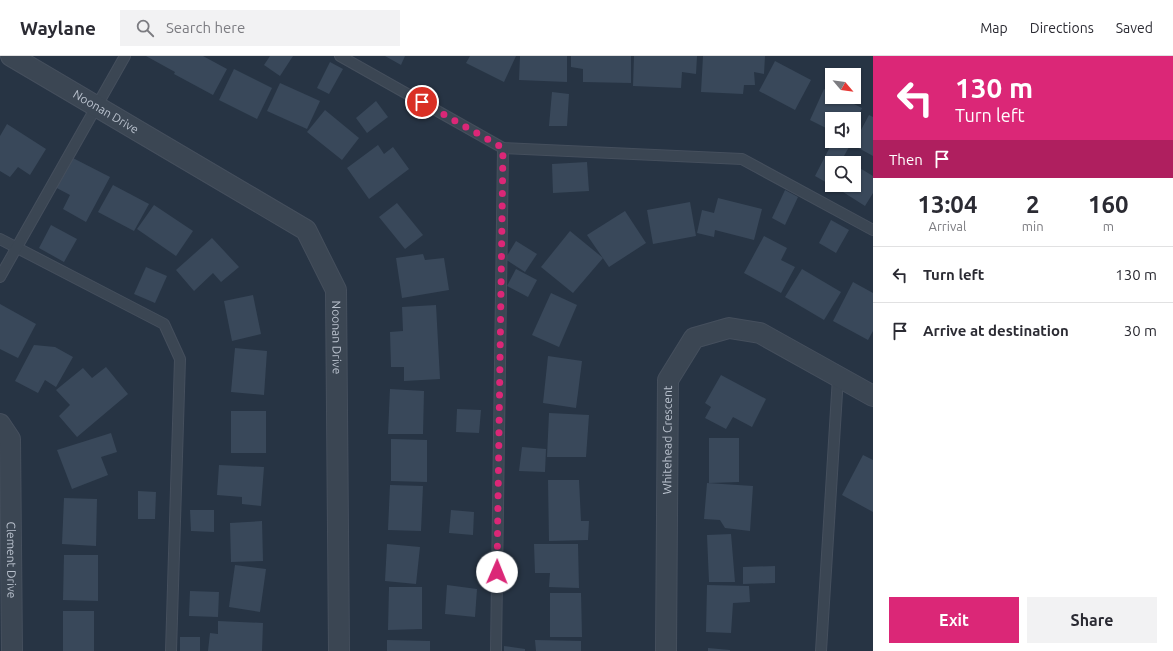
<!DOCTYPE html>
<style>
body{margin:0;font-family:Ubuntu,sans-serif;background:#f2f2f3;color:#2b2b33;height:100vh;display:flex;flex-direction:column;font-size:15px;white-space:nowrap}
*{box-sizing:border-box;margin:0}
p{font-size:13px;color:#7c7c81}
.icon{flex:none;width:22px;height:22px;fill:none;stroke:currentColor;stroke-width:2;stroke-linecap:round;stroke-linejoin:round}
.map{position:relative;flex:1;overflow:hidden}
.drawer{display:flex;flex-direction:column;background:#fff;width:300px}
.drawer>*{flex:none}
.top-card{background:#db2777;color:#fff;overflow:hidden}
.needle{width:26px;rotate:119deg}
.buttons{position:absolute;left:825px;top:12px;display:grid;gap:8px}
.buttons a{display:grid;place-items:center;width:36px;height:36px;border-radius:0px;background:#fff;box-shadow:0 1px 3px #0004;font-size:20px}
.pin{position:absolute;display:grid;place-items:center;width:34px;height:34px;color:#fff;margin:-17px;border:2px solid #fff;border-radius:50%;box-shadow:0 1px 4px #0007}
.me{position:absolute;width:44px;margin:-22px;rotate:1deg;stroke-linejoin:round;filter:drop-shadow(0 0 3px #0008)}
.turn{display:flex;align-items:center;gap:14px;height:84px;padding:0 16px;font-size:18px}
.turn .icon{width:52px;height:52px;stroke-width:2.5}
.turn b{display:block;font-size:28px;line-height:34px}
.then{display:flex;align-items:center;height:38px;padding:0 16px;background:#0003;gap:8px;font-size:15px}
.eta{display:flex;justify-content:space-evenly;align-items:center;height:68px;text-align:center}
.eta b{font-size:24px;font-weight:700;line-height:28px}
.button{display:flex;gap:8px;margin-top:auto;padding:8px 16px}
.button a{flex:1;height:46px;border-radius:0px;background:#db2777;color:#fff;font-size:16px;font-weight:700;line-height:46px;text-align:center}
.button a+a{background:#f2f2f3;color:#2b2b33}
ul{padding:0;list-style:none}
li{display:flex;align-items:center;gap:12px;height:56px;padding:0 16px;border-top:1px solid #e1e1e2}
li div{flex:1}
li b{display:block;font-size:15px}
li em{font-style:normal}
header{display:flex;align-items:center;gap:24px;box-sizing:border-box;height:56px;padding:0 20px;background:#fff;border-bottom:1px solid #e1e1e2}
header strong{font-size:19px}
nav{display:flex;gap:22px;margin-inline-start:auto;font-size:14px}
.search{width:280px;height:36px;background:#f2f2f3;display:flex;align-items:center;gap:10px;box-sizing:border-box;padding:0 14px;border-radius:0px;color:#7c7c81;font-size:15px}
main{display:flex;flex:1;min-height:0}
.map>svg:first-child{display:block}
.building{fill:#39485a}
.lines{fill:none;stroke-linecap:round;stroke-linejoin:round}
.service-casing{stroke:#454f5d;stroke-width:12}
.minor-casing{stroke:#454f5d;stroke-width:22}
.service{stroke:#3b4653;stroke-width:10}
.minor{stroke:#3b4653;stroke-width:20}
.route{stroke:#db2777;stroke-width:7;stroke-dasharray:0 12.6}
.labels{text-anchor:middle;stroke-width:4;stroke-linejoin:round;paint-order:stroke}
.street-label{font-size:12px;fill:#b9c1cd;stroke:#202b39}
</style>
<header>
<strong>Waylane</strong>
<div class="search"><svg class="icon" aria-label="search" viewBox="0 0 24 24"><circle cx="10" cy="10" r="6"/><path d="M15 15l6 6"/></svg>Search here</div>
<nav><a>Map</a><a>Directions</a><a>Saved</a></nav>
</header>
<main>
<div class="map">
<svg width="873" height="595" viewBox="0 0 873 595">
<rect width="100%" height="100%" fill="#273444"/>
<g class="building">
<path d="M146,0H203L227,13L213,39L174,18L175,16Z"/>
<path d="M270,0H293L280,20L264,9Z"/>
<path d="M385,0H405L401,9Z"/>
<path d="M470,0H516L504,26L466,7Z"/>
<path d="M520,0H567V26L519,24Z"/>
<path d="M571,0H631V27L583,26V13L571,11Z"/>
<path d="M634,0H697L696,18L682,16L681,32L633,30Z"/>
<path d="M703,0H765L764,18L754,16L755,29H744L743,38L701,36Z"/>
<path d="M775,5L811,24L795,54L759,35Z"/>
<path d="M330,6L343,13L329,38L317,32Z"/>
<path d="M234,13L272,32L257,63L219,44Z"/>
<path d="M280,27L320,45L307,73L267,55Z"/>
<path d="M824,33L832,37V41H840L862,52L854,69V63H832V75L810,64Z"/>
<path d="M552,36L569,38L567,70H549Z"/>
<path d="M376,45L388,61L367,77L356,62Z"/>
<path d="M325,54L359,82L342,104L307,76Z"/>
<path d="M869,59L873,61V100L853,89Z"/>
<path d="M7,68L46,93L30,119L18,111L10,121L0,115V80Z"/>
<path d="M833,85H838L849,91L840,107H832V122L829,128L815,120Z"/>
<path d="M378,89L384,98L393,91L409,113L369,143L347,112Z"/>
<path d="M69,100L110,121L86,166L63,153L70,139L53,130Z"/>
<path d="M587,106L589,135L553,137L552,108Z"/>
<path d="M858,111L873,120V137L865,150L843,136L847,129H854V118Z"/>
<path d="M113,129L149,148L134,175L98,156Z"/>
<path d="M785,134L798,141L785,169L772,162Z"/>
<path d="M718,142L762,153L754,184L715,174L714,181L697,177L702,154L714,157Z"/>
<path d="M690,146L696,180L653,188L647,154Z"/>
<path d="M397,147L423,179L405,193L379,161Z"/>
<path d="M154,149L193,175L176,200L137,173Z"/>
<path d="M625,155L646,187L609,211L587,179Z"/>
<path d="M831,164L849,174L836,197L819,187Z"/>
<path d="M51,169L77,183L64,206L39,192Z"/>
<path d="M570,175L603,202L573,237L541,211Z"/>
<path d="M764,180L787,192L781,204L795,211L781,237L744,217Z"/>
<path d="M212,182L239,211L221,226L213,217L194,235L176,214Z"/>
<path d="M516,185L537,198L525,216L505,203Z"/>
<path d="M423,198L425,204L444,202L449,234L402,242L396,202Z"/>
<path d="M146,211L167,220L155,247L134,238Z"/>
<path d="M516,213L537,224L528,241L507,230Z"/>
<path d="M802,213L841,236L824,264L785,241Z"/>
<path d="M853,226L873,237V275L868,284L833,265Z"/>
<path d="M551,237L577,249L559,291L532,279Z"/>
<path d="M253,239L261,278L232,285L224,245Z"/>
<path d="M0,248L36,268L18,302L0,293Z"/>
<path d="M436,249L440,323L404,325V311H391L390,276L403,275L402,251Z"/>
<path d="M34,289L55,291L73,301L56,331L45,324L38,337L15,325Z"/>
<path d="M235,292L267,295L264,339L231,336Z"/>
<path d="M548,300L582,305L576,352L543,347Z"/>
<path d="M106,311L128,338L77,381L59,360L70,349L56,334L83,312L92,322Z"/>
<path d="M721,319L766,343L752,371L733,361L726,373L705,362L711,351L705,347Z"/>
<path d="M390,333L424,335L423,378H388Z"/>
<path d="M457,353L481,354L479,377L456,376Z"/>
<rect x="231" y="355" width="35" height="42"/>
<path d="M549,357L589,359L586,401H547Z"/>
<path d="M111,377L117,396L101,401L108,419L72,433L57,394Z"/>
<path d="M709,382H739V426L709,427Z"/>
<path d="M391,383L427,384V426L391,425Z"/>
<path d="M522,391L546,393L545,416L519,415Z"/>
<path d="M863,399L873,404V456L842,439Z"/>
<path d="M219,409L264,411L261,450L242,448V441L217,439Z"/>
<path d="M548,424H579L581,465H589L588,484L549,485Z"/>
<path d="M707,427L753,430L750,475L725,472L720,464L704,463Z"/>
<path d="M390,429L423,430L421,475L388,474Z"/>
<path d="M138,435L156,436L155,463H138Z"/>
<path d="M64,442L97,443L96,490L62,488Z"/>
<path d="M190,454H214V476L191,475Z"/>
<path d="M451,454L474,456L473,479L449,477Z"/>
<path d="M262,465L263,505L231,506L230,467Z"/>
<path d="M731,478L735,526H709L707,479Z"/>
<path d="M387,488L420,491L416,528L385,525Z"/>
<path d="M534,488H578L579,532L549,531L550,517H535Z"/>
<path d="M64,499H98V545L63,544Z"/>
<path d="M235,509L266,513L260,556L229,551Z"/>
<path d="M775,510V527L743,528V511Z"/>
<path d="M447,529L477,533L475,561L445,558Z"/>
<path d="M707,529L749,530L750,546L733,547L731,577L706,576Z"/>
<path d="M389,531H422V573L388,574Z"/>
<path d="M190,535L219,536L218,561L189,560Z"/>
<path d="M550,537H581L582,581H550Z"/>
<rect x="63" y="555" width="31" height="40"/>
<path d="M218,565L263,567L262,595H208L210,577L218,578Z"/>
<rect x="180" y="581" width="20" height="14"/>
<path d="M387,584L430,585V595H387Z"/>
<path d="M535,584L581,585V595H536Z"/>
<path d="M504,590L525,593V595H504Z"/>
<path d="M708,592L730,594V595H708Z"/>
</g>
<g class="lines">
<defs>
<g id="service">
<path d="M340,0L503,92L742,103L873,174"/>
<path d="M0,183L164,268L180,303L171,595"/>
<path d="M0,221L125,0"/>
<path d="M496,595L503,92"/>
<path d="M821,595L838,321"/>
</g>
<g id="minor">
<path id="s1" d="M11,0L306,174L336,234L339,595"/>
<path id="s2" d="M0,368L10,383L12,595"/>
<path id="s3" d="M666,595L668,324L694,282L729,272L760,277L873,340"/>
</g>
</defs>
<use href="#service" class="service-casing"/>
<use href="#minor" class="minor-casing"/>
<use href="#service" class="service"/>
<use href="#minor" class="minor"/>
</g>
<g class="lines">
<path class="route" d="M422,46L503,92L497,516"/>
</g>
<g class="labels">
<g class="street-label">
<text dy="4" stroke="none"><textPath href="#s1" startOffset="110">Noonan Drive</textPath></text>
<text dy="4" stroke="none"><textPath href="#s1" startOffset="457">Noonan Drive</textPath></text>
<text dy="4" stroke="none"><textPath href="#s3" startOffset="211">Whitehead Crescent</textPath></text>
<text dy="4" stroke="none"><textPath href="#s2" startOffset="139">Clement Drive</textPath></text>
</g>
</g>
</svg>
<div class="buttons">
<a><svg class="needle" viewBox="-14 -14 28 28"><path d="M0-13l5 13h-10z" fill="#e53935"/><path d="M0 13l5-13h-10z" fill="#7c7c81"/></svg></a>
<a><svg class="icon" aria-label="sound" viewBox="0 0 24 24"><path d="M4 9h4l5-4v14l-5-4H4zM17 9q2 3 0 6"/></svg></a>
<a><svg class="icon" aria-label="search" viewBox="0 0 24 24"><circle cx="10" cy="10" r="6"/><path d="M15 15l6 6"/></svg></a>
</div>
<div class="pin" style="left:422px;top:46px;background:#d93025"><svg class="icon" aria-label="arrive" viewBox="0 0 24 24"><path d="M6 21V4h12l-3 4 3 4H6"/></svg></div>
<svg class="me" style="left:497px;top:516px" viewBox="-20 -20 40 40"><circle r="19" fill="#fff"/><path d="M0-13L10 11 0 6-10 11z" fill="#db2777"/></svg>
</div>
<section class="drawer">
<div class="top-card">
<div class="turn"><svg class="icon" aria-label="left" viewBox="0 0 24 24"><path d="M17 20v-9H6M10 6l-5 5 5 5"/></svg><div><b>130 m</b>Turn left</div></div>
<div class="then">Then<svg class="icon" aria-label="arrive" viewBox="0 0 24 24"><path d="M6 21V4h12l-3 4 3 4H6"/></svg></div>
</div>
<div class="eta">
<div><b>13:04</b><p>Arrival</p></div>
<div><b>2</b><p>min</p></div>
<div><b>160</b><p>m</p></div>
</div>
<ul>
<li><svg class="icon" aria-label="left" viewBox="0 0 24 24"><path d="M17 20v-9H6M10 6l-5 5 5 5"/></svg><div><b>Turn left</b></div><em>130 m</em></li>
<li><svg class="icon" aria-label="arrive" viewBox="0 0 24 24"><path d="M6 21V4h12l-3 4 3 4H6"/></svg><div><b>Arrive at destination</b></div><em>30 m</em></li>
</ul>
<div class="button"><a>Exit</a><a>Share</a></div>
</section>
</main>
